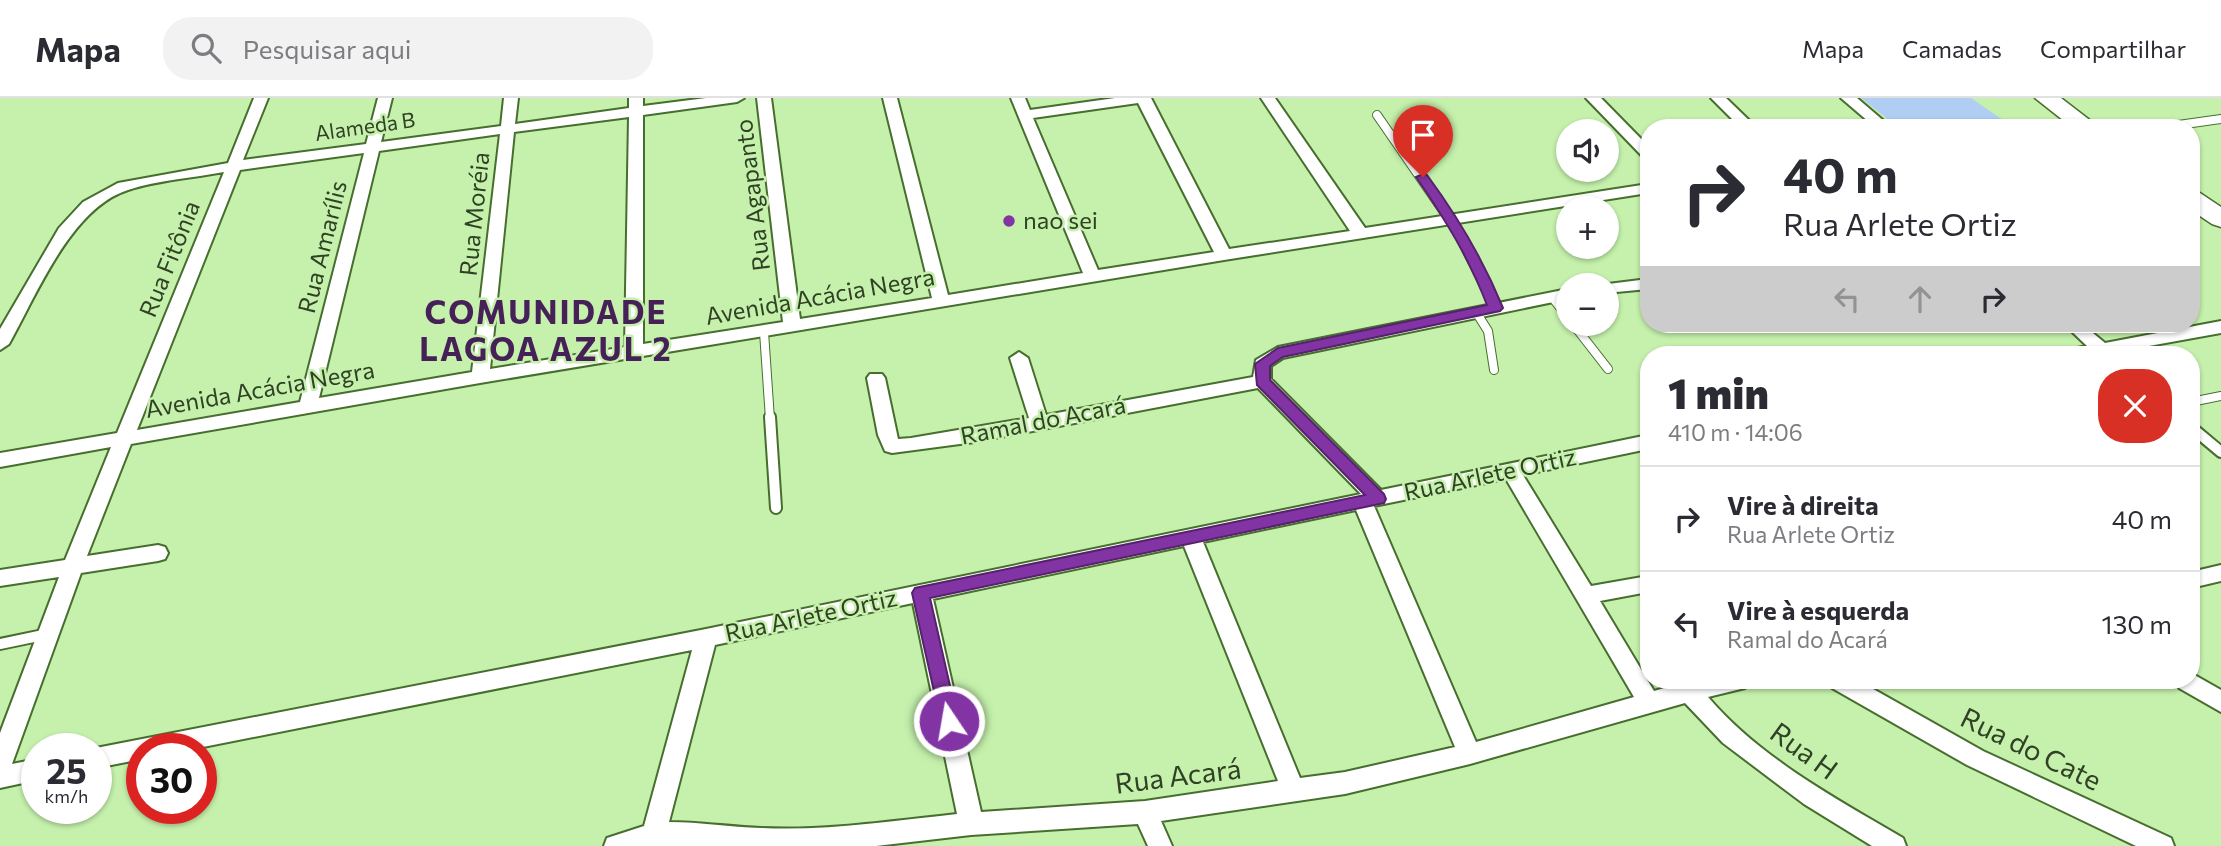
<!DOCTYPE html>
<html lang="pt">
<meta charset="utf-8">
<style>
body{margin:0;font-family:Commissioner,sans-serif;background:#f2f2f3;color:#2b2b33;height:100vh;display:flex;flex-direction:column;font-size:26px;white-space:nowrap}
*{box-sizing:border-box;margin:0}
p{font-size:23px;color:#7c7c81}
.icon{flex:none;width:38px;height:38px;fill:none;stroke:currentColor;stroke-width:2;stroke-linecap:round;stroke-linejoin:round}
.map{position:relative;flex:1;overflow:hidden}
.sheet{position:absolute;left:1640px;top:248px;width:560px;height:343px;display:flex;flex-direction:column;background:#fff;border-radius:28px;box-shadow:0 2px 5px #0004}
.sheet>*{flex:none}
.guide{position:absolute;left:1640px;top:21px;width:560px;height:214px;border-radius:28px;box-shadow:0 2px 5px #0004;background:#fff;color:#2b2b33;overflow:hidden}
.fabs{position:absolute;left:1556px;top:21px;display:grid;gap:14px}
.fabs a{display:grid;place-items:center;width:63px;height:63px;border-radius:50%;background:#fff;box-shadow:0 2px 5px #0004;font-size:35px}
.speed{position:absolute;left:21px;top:635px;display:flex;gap:14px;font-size:35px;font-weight:700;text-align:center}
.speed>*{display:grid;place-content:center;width:91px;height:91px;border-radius:50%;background:#fff;box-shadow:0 2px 5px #0004;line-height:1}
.speed small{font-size:18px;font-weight:400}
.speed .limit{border:10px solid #d22;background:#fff;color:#111}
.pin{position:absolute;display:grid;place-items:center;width:60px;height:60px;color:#fff;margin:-72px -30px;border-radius:50% 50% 50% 0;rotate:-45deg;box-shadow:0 0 7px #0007}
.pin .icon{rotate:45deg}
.me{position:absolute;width:77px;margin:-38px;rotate:348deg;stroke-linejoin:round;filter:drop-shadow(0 0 5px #0008)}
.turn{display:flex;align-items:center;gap:24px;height:147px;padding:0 28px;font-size:32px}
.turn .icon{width:91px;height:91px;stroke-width:2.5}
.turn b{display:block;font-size:49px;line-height:60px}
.lanes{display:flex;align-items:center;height:66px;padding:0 28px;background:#0003;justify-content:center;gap:35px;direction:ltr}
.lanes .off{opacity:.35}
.round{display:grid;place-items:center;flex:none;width:74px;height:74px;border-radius:28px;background:#f2f2f3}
.head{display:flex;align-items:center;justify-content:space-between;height:119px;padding:0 28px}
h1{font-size:42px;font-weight:800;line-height:52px}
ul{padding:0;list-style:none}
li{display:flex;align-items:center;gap:21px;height:105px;padding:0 28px;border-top:2px solid #e1e1e2}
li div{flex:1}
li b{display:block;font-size:26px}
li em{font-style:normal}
header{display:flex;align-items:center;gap:42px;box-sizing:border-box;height:98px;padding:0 35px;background:#fff;border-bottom:2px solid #e1e1e2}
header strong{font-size:33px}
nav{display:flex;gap:38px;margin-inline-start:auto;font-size:24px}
.search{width:490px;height:63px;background:#f2f2f3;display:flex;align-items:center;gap:18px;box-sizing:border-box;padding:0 24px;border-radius:28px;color:#7c7c81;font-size:26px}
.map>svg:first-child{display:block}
.building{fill:#b0cdf3}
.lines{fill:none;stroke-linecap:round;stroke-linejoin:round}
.lane-far1-casing{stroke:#476e2e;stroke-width:10}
.lane-casing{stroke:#476e2e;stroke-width:14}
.street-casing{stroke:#476e2e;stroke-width:4}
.primary-casing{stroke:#476e2e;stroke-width:3}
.lane-far1{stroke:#fff;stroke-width:8}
.lane{stroke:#fff;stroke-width:10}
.street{fill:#fff;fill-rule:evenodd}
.primary{fill:#fff;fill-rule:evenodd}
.route{fill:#8334a4;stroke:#55226b;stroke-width:2}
.poi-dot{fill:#8334a4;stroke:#c5f1ac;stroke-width:2.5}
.labels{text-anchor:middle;stroke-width:5;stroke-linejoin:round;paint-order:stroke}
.far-street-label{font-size:21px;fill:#304125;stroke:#c5f1ac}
.street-label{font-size:24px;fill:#304125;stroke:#c5f1ac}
.poi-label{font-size:24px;fill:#304125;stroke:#c5f1ac;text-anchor:start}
.near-street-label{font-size:28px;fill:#304125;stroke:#c5f1ac}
.district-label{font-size:32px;font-weight:bold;letter-spacing:2px;fill:#462157;stroke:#c5f1ac}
</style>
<header>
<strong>Mapa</strong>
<div class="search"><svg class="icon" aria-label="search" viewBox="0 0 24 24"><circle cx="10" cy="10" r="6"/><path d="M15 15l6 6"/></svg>Pesquisar aqui</div>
<nav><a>Mapa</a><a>Camadas</a><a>Compartilhar</a></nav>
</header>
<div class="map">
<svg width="2221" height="748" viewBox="0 0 2221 748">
<rect width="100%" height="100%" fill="#c5f1ac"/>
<path class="building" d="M1861,0H1971L2003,22L1956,30H1899Z"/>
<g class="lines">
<defs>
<g id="lane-far1">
<path d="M1377,17L1457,133L1495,210"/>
<path d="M2157,30L2221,21"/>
<path d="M1552,199L1568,220"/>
<path d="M1476,214L1488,233L1494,272"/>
<path d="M1573,226L1608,271"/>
<path d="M764,234L770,321"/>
<path d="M2191,304L2221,298"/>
</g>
<g id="lane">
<path d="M770,319L776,410"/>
<path d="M2191,329L2221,354"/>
<path d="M0,546L48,536"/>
</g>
<g id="street">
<path d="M254,0H268L243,62L366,46L378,0H392L381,44L501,28L504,0H518L515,26L629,10V0H643V8L706,0H744L737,4L643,17V246L783,224L757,0H771L800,221L932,200L883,0H897L948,197L1083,175L1011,0H1025L1030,12L1115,0H1151L1229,151L1350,133L1261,0H1275L1365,130L1648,86V95L1224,162L480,285L131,346L87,458L158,447L165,449L168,455L165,461L158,463L81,475L12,666L37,661V682L0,690V635L59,479L0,488V472L65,462L111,349L0,369V355L117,335L224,74C193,80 158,82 128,92C71,110 37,196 9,246L0,252V231L59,130L83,104L118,85L228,65ZM1138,5L1214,154L1098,172L1033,20ZM629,19L625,249L490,271L514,34ZM500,36L472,274L319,300L379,53ZM364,55L300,304L137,332L240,72Z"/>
<path d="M1586,0H1601L1648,48V60L1643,59Z"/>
<path d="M1711,0H1726L1757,30H1741Z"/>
<path d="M1841,0H1857L1892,30H1876Z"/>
<path d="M2083,22L2090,26L2088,29L2050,30L2057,26Z"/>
<path d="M1648,181V191L1606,195V187H1600Z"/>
<path d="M1568,191V201L1283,260L1271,268V281L1381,392L1648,337V351L1523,377L1591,488L1648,478V494L1600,503L1654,593L1689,583H1748L1745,590L1708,599C1760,660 1835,700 1903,740L1906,748H1872L1804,706L1723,645L1685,605L1470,666L1345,696L1161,723L1172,748H1148L1138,726L971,737L876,748H604L607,740L644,728L692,552L193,651H142V661L96,670V651H92L96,650L706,531L1361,396L1258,290L975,344L892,355L885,353L878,337L867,280L870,276H882L885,280L898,341L911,340L1029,320L1010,260L1019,254L1028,260L1046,317L1253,279L1256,262L1278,249ZM1506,381L1634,599L1476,644L1374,408ZM1356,412L1455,649L1345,674L1300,680L1203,444ZM1184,448L1278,683L1145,703L981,714L933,501ZM913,505L957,716C892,723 826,733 761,730C730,729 701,724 669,724L715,547Z"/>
<path d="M2221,223V235L2099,257H2060L2063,253L2087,248L2064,226H2082L2105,245Z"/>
<path d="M2221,467V483L2191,490V474Z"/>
<path d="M2191,575L2221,592V614L2179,590L2176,583H2191Z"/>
<path d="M1829,583H1859L1983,653L2171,740L2174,748H2136L1967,667L1832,590Z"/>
</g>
<g id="primary">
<path d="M2035,0H2061L2100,30H2073Z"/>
<path d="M2191,93L2200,95L2221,109V129L2212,126L2191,112Z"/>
</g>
</defs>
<use href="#lane-far1" class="lane-far1-casing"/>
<use href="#lane" class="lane-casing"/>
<use href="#street" class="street-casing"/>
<use href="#primary" class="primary-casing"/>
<use href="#lane-far1" class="lane-far1"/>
<use href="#lane" class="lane"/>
<use href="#street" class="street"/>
<use href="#primary" class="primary"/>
</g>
<path class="route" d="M1423,76L1427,77C1458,119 1483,161 1503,210L1500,213L1283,259L1270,268V282L1384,396L1386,401L1384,405L930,500L958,623L956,629L949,632L942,629L912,495L915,490L1365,397L1257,287L1255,266L1278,250L1487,207C1469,160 1445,121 1416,79Z"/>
<circle class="poi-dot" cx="1009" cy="123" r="7"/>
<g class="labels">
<g class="far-street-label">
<text transform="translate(365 29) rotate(-8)" y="7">Alameda B</text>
</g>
<g class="street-label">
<text transform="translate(753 97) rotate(-97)" y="8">Rua Agapanto</text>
<text transform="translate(475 116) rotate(-84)" y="8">Rua Moréia</text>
<text transform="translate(323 149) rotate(-76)" y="8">Rua Amarílis</text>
<text transform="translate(170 161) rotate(-68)" y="8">Rua Fitônia</text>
<text transform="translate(820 199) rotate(-10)" y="8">Avenida Acácia Negra</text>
<text transform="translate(260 292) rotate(-10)" y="8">Avenida Acácia Negra</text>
<text transform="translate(1043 323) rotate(-11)" y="8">Ramal do Acará</text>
<text transform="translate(1490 377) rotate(-12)" y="8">Rua Arlete Ortiz</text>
<text transform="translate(811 518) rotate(-12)" y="8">Rua Arlete Ortiz</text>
</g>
<g class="poi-label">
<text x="1023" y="131">nao sei</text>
</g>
<g class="near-street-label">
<text transform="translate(2031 651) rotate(26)" y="10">Rua do Cate</text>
<text transform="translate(1804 653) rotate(36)" y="10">Rua H</text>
<text transform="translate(1178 678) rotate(-7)" y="10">Rua Acará</text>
</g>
<g class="district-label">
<text x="546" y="226">COMUNIDADE<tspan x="546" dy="37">LAGOA AZUL 2</tspan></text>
</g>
</g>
</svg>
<div class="fabs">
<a><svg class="icon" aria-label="sound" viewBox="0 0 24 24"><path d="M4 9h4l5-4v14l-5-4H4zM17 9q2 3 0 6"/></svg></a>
<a>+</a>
<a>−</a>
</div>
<div class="speed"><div>25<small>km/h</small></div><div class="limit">30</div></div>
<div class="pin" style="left:1423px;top:79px;background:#d93025"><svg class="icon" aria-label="arrive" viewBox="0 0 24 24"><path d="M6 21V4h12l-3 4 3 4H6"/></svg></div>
<svg class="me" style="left:949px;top:623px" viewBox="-20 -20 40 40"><circle r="17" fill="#8334a4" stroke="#fff" stroke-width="3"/><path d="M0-11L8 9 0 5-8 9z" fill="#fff"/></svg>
<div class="guide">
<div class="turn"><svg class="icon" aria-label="right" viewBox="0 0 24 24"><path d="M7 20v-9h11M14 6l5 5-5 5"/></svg><div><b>40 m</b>Rua Arlete Ortiz</div></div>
<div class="lanes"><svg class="icon off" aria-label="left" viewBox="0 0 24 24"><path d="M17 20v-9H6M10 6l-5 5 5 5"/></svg><svg class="icon off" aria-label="ahead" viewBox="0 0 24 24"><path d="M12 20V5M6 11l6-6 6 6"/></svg><svg class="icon" aria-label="right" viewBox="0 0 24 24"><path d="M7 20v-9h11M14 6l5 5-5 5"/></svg></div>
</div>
<section class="sheet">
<div class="head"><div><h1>1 min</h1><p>410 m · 14:06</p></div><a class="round" style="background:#d93025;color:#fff"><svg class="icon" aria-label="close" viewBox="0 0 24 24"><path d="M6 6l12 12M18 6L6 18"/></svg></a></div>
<ul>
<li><svg class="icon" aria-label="right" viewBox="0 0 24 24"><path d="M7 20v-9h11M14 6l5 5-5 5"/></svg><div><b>Vire à direita</b><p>Rua Arlete Ortiz</p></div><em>40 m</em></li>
<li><svg class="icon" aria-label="left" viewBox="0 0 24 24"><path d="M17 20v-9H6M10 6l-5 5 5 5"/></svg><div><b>Vire à esquerda</b><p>Ramal do Acará</p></div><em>130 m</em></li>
</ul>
</section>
</div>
